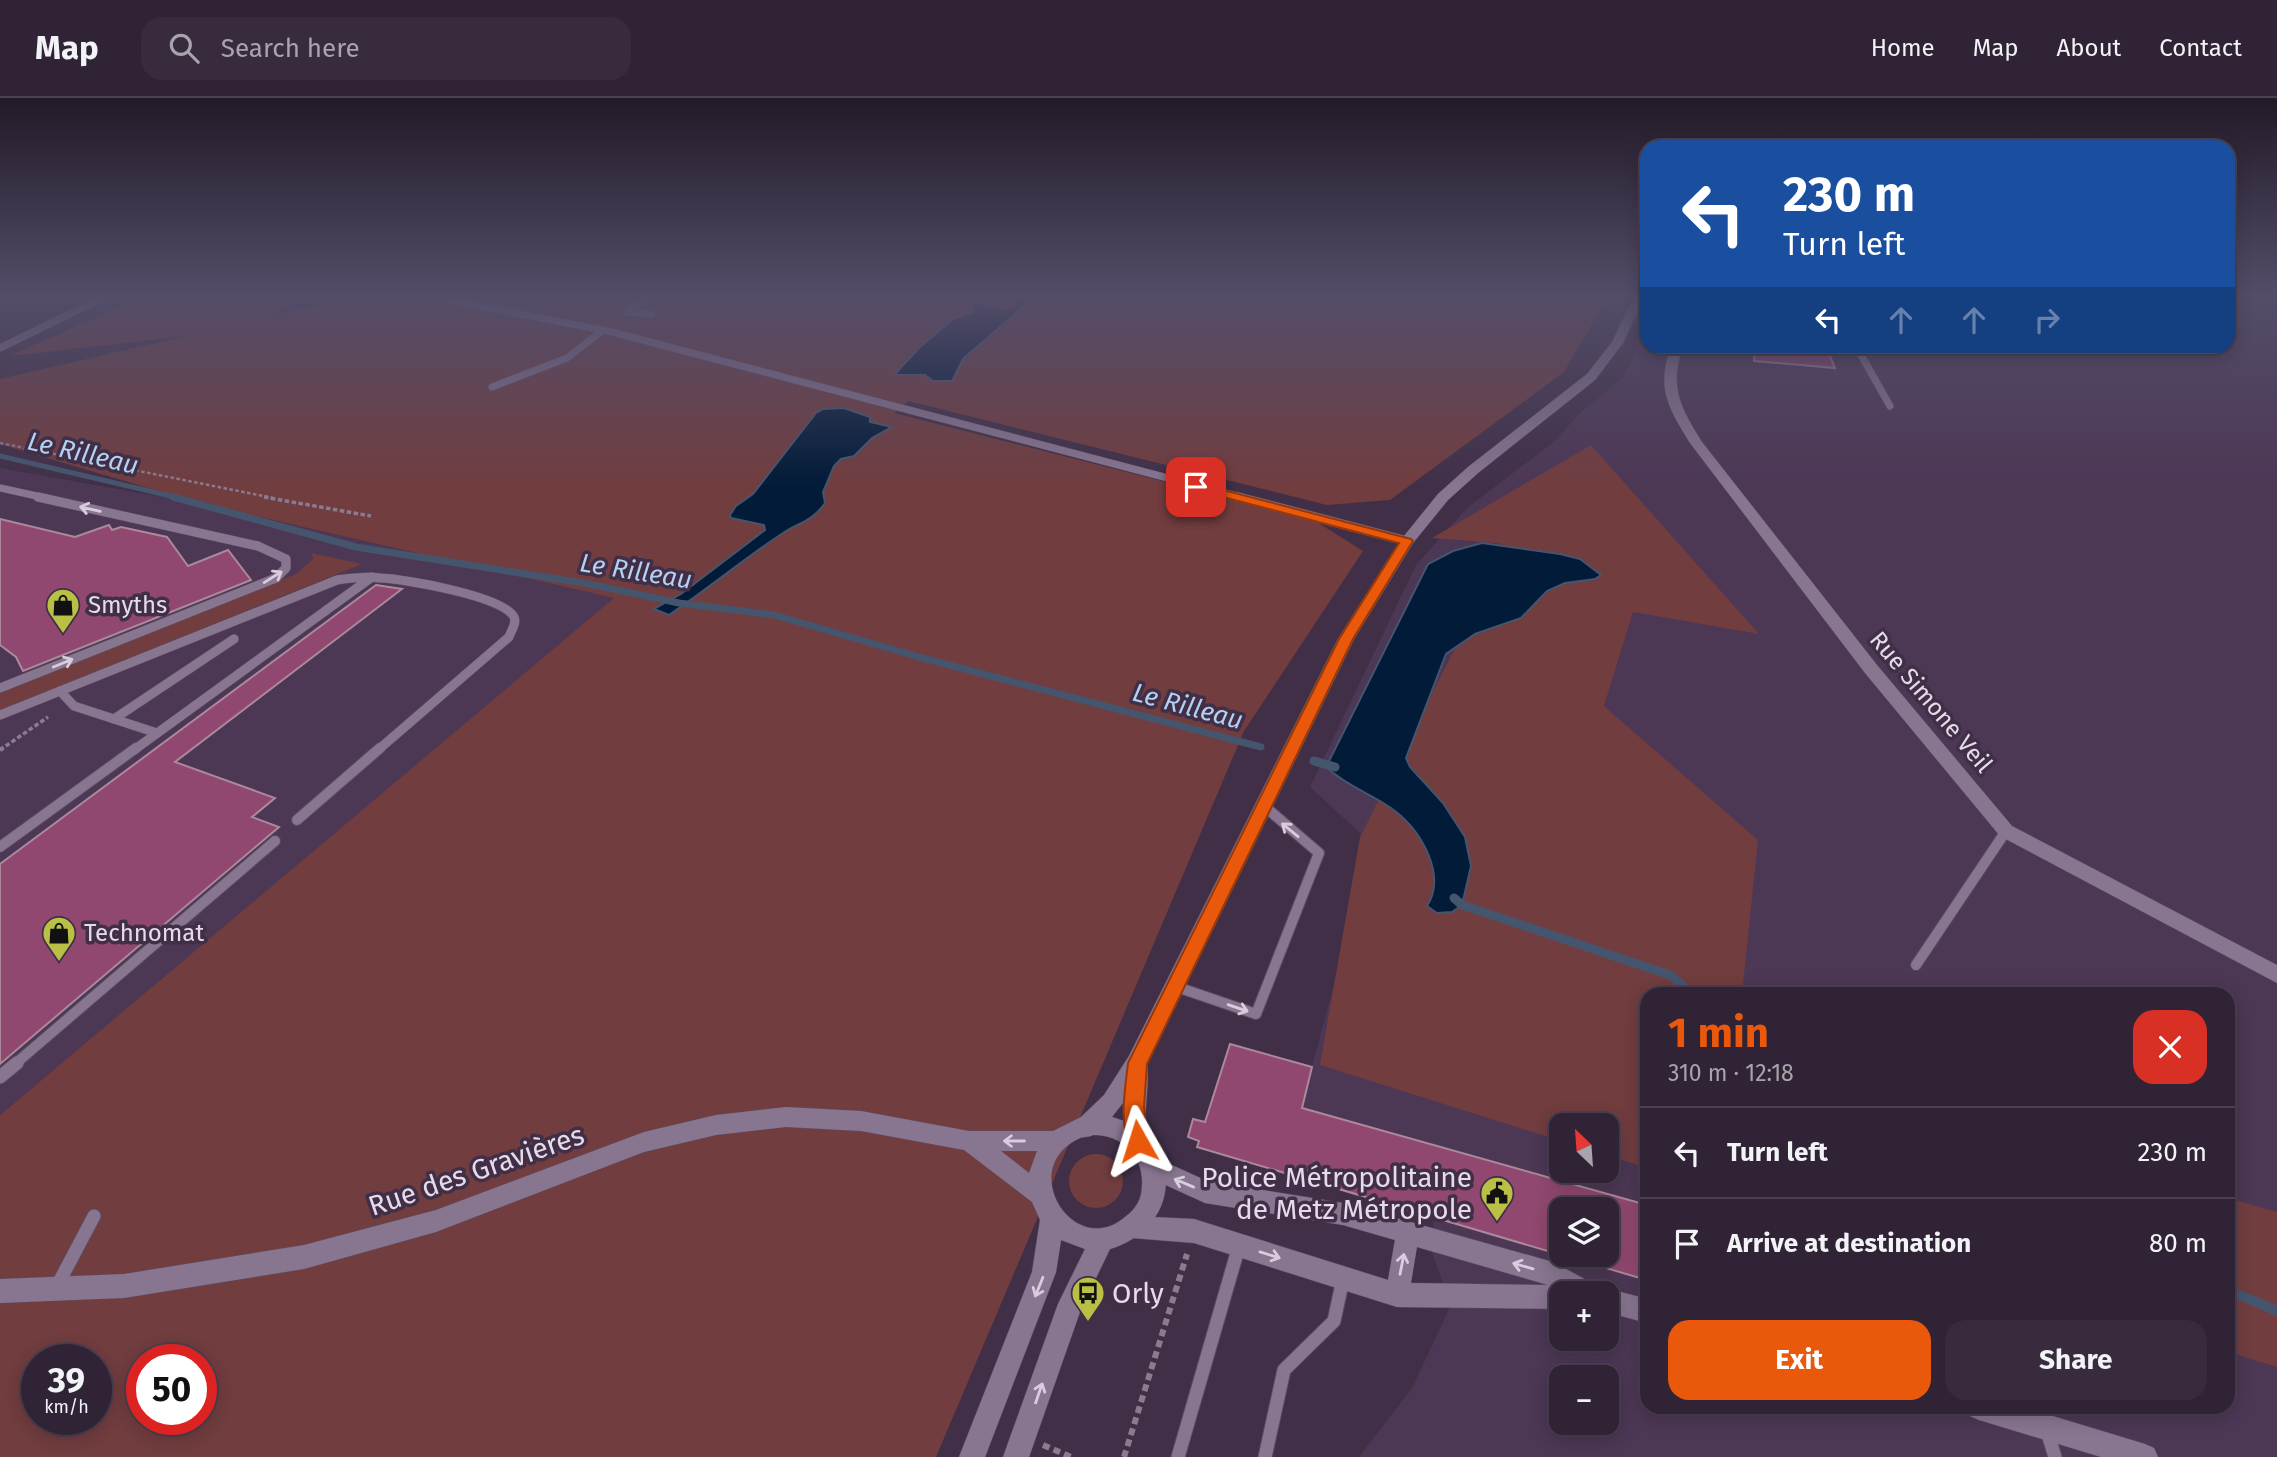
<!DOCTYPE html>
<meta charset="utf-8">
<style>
body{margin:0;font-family:"Fira Sans",sans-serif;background:#382b3d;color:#f1f3f6;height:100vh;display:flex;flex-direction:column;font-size:26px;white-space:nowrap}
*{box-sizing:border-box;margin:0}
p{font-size:23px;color:#a8a4ad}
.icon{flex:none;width:38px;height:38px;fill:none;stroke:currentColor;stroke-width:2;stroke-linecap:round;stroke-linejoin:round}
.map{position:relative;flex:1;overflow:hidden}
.sheet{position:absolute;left:1640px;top:889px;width:595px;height:427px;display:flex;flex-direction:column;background:#302335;border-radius:21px;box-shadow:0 4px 18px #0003,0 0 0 2px #4b4050}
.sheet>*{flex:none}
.banner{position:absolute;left:1640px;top:42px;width:595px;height:214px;border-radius:21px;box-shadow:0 4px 18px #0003,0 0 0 2px #4b4050;background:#1a4fa0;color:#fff;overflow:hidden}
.needle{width:46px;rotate:335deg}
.fabs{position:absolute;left:1549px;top:1015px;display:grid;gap:14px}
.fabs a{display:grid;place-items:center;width:70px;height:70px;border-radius:14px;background:#302335;box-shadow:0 4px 18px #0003,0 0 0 2px #4b4050;font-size:35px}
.speed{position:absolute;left:21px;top:1246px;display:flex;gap:14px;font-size:35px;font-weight:700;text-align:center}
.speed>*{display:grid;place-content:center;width:91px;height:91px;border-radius:50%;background:#302335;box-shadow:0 4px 18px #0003,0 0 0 2px #4b4050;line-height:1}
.speed small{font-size:18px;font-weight:400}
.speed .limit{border:10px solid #d22;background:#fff;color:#111}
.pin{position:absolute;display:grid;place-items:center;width:60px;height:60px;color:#fff;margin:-30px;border-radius:14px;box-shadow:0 4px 10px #0006}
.me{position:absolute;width:77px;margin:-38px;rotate:354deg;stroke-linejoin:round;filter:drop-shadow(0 0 5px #0008)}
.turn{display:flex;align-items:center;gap:24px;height:147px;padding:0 28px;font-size:32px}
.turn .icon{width:91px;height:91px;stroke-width:2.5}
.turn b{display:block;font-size:49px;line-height:60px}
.lanes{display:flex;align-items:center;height:66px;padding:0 28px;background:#0003;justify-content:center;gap:35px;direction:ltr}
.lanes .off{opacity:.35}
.round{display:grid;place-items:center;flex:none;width:74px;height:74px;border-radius:21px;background:#382b3d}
.summary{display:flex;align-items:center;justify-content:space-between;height:119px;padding:0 28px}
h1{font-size:42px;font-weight:700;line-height:52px;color:#ea580c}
.cta{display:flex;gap:14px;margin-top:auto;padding:14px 28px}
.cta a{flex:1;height:80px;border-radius:21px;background:#ea580c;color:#fff;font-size:28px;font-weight:700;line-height:80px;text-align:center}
.cta a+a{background:#382b3d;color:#f1f3f6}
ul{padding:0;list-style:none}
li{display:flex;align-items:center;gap:21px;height:91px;padding:0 28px;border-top:2px solid #4b4050}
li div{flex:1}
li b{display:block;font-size:26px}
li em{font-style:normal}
header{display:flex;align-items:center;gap:42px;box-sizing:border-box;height:98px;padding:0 35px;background:#302335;border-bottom:2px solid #4b4050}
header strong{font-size:33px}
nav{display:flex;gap:38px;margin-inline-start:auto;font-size:24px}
.search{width:490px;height:63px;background:#382b3d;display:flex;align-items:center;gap:18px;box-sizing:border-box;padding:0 24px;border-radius:21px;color:#a8a4ad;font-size:26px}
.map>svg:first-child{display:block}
.built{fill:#4c3755;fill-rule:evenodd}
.green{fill:#713d3f;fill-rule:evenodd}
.water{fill:#011b38;stroke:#46556e;stroke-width:2}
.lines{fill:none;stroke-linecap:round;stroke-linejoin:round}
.stream-far3{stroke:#46556e;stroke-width:5}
.stream-far2{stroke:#46556e;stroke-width:7}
.stream-far1{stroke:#46556e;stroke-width:9}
.stream{stroke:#46556e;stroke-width:10}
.building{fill:#904870;stroke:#ab899a;stroke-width:2}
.lane-far3-casing{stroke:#5c4d62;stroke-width:8}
.lane-far2-casing{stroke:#5c4d62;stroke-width:10}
.lane-far1-casing{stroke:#5c4d62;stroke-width:12}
.lane-casing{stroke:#5c4d62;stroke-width:15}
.street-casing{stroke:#5c4d62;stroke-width:1}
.secondary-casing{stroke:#5c4d62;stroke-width:1}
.path-far3{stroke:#8a7c90;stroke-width:2.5;stroke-dasharray:3.5 2.5;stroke-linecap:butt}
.path-far2{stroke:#8a7c90;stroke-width:3.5;stroke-dasharray:4.5 2.5;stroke-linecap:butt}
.path-far1{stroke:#8a7c90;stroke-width:4.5;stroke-dasharray:6 3.5;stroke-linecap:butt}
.path{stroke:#8a7c90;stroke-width:6;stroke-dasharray:7 4.5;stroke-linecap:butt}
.lane-far3{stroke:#887590;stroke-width:7}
.lane-far2{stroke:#887590;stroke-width:9}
.lane-far1{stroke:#887590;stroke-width:10}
.lane{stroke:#887590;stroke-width:13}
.street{fill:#887590;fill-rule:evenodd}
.secondary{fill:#887590;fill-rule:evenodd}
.oneway{stroke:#d8ccdd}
.route{fill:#ea580c;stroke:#983908;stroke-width:2}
.labels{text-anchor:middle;stroke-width:7;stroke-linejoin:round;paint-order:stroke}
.poi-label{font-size:24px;fill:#e6dbeb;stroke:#402f47;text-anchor:start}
.street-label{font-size:24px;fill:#e6dbeb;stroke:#402f47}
.water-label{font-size:26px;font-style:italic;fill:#b4d0f2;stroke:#402f47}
.near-street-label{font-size:28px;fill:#e6dbeb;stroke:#402f47}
.near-poi-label{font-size:28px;fill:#e6dbeb;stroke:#402f47;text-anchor:end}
</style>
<header>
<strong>Map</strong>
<div class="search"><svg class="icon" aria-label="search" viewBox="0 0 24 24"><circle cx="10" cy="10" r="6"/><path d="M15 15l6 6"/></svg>Search here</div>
<nav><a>Home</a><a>Map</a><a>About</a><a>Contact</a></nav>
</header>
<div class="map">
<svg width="2277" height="1359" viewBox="0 0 2277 1359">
<rect width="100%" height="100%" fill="#402f47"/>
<g class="built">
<path d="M2228,198H2277V1359H1359L1412,1290L1449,1211L1442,1182L1431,1152L1434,1120L1197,1049L1198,1043L1188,1039L1193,1021L1205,1024L1230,946L1312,968L1372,746L1310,689L1416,467L1468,409L1554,344L1579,316L1623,279L1647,232V248H2228ZM1647,896H2228V1309H1647ZM1561,1027H1606V1073H1561ZM1561,1111H1606V1157H1561ZM1561,1195H1606V1241H1561ZM1561,1279H1606V1325H1561Z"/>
<path d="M0,370L202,406L615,500L0,1017Z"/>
</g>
<g class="green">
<path d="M143,198H308L272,218L359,198H1608L1564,274L1390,402L1327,407L908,303L894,315L1312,421L1363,453L1244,633L936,1359H0V1017L614,500L202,406L0,346V281L186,238L10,258ZM37,1262H96V1321H37ZM142,1262H201V1321H142Z"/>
<path d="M1591,347L1759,536L1633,514L1604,608L1758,742L1742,896H1647V1070L1607,1057L1606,1027H1561V1043L1320,967L1360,739L1454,552L1475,536L1521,520L1547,493L1565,485L1595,481L1497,445L1432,440Z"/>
<path d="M312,455L362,466L0,612V595L296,476L313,461Z"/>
<circle cx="1096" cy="1083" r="27"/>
<path d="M2228,1100L2277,1114V1269L2228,1254Z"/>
</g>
<g class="water">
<path d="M975,198H984L981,203L984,207L1005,211L1014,208V198H1036L963,261L952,283H933L925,277H894L920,249L953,221L973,214L972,204Z"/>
<path d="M844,310L870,319V324L892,329L872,340L854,358L841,361L834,368L823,394L825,405C812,423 803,423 786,433C746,459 709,490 669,517L654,511L681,496L765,432L764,427L731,420L730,417L736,408L753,396L816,315L823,311Z"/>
<path d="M1482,445L1560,456L1580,461L1601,477L1595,481L1565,485L1547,493L1521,520L1475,536L1446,556L1406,660L1410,669L1443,705L1465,739L1471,768L1462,807L1452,814L1437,815L1427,808C1447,777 1421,733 1395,713C1373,696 1349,690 1326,669L1428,466L1453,453Z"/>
</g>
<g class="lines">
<path class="stream-far3" d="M0,358L179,400"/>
<path class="stream-far2" d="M173,399L356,449L589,486L679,505L774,517L926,561L1261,649"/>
<g class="stream-far1">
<path d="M1314,663L1335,669"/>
<path d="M1454,800L1462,807L1670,877L1693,896"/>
</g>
<path class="stream" d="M2228,1192L2277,1213"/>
</g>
<g class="building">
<path d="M1755,248H1826L1835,270L1754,263Z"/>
<path d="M0,421L75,439L109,427L112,432L121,429L167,439L188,468L228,452L251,482L23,573L16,559L0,547Z"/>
<path d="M376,487L402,491L175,664L275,700L252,719L279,729L0,966V766Z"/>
<path d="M1230,946L1312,969L1302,1010L1647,1107L1643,1181L1606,1170V1111H1561V1157L1197,1049L1199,1043L1188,1039L1193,1021L1205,1024Z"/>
</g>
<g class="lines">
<defs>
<g id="lane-far3">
<path d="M430,198L612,234L1244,400"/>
<path d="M649,198L626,214L651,216"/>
<path d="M1856,248L1890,308"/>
<path d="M0,250L106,198"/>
<path d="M492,289L567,260L603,232"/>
<path d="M0,390L46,400"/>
</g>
<g id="lane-far2">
<path d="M1238,399L1407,443"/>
<path d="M0,590L276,480L286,470V461L258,448L38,399"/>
<path d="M60,593L74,608L157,635"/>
<path d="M0,617L337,482C352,480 366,478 380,480C405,481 503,498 514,519C517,525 511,533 509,539L378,652"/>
<path d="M114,621L234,541"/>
<path d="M134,652L372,479"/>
</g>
<g id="lane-far1">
<path d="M297,722L380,650"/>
<path d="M0,749L136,650"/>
<path d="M1916,867L2006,733"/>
<path d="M1174,888L1256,916L1319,755L1263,707"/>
<path d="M15,966L275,743"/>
</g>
<g id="lane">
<path d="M0,979L17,965"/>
<path d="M57,1188L94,1118"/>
<path d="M2047,1333L2055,1359"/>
<path d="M1178,1359L1239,1148"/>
<path d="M1265,1359L1284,1272L1334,1223L1343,1181"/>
</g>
<g id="street">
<path d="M1671,248H1683C1669,290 1680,308 1702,344L1877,567L2012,728L2277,867V885L2000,738L1865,575L1690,345C1668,309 1656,291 1671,248Z"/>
<path d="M1154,1059L1207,1083L1343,1105L1553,1164L1594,1186L1597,1194L1606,1190L1647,1201V1225L1606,1214V1195H1561V1211L1397,1209L1194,1145L1132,1140L1124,1137L1120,1129L1124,1121L1132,1118L1194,1121L1388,1182L1395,1142L1343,1127L1205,1105L1146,1078L1143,1070L1146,1062ZM1417,1149L1548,1187L1411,1185Z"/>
<path d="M1966,1309H2023L2145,1346L2154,1350L2158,1359H2101L1979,1322L1970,1318Z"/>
</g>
<path id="secondary" d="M1634,198H1645L1623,245L1595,282L1478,375L1448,402L1413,445L1354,541L1147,967C1150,990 1142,1014 1148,1037C1151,1048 1161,1058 1164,1070C1173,1109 1145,1141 1110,1151L1081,1211L1029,1359H1003L1058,1206L1085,1151L1061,1142L1056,1174L985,1359H959L1032,1174L1040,1122L1032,1104L964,1052L861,1033L786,1029L716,1037L644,1054L436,1134L304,1171L124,1200L0,1205V1181L124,1176L304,1147L436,1112L644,1034L716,1017L786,1009L861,1013L969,1033H1053L1081,1019L1104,997L1129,958L1338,541L1400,443L1438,396L1468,369L1587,276L1612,244ZM1123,1005L1124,1023L1112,1019ZM1093,1037C1121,1036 1144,1058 1142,1087C1142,1101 1136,1111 1125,1119C1075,1162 1016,1072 1078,1041C1083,1038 1087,1040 1093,1037ZM1001,1053H1037L1029,1075Z"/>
</defs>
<use href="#lane-far3" class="lane-far3-casing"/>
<use href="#lane-far2" class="lane-far2-casing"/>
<use href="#lane-far1" class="lane-far1-casing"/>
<use href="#lane" class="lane-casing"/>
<use href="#street" class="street-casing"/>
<use href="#secondary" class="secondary-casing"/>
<path class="path-far3" d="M0,345L273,400"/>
<g class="path-far2">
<path d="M264,399L371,418"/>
<path d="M0,652L48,619"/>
</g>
<path class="path-far1" d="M0,652L3,650"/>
<g class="path">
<path d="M1043,1347L1071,1359"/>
<path d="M1124,1359L1187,1156"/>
</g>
<use href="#lane-far3" class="lane-far3"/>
<use href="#lane-far2" class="lane-far2"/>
<use href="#lane-far1" class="lane-far1"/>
<use href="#lane" class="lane"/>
<use href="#street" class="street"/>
<use href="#secondary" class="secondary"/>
</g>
<defs><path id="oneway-shaft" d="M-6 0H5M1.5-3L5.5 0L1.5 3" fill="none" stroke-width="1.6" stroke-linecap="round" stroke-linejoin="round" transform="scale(1.75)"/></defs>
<g class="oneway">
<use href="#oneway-shaft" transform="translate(90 411) rotate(-167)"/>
<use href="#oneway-shaft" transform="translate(273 479) rotate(-32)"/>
<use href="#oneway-shaft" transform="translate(63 565) rotate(-22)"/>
<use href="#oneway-shaft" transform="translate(1290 732) rotate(-141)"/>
<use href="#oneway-shaft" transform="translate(1238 910) rotate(19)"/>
<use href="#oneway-shaft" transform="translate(1014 1043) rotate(-180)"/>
<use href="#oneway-shaft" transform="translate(1184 1085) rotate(-157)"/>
<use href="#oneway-shaft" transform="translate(1270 1157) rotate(17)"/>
<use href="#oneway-shaft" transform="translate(1402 1166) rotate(-79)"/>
<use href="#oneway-shaft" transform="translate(1523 1168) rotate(-164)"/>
<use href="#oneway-shaft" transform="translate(1039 1189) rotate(112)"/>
<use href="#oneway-shaft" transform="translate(1039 1295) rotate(-71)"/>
</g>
<linearGradient id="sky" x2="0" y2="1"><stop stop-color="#231a27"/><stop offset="0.51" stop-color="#534d69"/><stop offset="1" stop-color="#534d69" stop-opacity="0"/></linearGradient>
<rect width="2277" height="389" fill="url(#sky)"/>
<path class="route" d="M1196,385L1411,441L1413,443L1353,541L1147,966L1144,1009L1148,1043L1145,1049L1138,1052L1130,1049C1119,1024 1125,992 1128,965L1339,541L1399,445L1192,391L1190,389Z"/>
<defs>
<symbol id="shop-pin" viewBox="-11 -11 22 30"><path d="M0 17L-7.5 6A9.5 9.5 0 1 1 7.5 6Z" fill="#bac045" stroke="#402f47"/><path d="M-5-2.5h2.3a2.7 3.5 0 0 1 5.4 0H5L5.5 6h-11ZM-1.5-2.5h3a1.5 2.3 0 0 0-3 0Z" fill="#111"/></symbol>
<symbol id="civic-pin" viewBox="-11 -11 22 30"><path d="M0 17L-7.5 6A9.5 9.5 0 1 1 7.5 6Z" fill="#bac045" stroke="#402f47"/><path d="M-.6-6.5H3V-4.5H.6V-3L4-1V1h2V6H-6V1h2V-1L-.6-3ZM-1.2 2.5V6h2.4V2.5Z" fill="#111"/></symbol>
<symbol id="bus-pin" viewBox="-11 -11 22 30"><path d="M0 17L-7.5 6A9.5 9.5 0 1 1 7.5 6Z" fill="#bac045" stroke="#402f47"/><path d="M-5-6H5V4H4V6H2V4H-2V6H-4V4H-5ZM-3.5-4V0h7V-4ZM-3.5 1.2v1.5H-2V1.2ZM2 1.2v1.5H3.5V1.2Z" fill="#111"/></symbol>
</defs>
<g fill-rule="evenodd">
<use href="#shop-pin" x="44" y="488" width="38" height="52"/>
<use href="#shop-pin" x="40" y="816" width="38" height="52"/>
<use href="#civic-pin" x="1478" y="1076" width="38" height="52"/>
<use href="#bus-pin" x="1069" y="1176" width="38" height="52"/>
</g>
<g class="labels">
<g class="poi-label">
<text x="88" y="515">Smyths</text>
<text x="84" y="843">Technomat</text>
</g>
<g class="street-label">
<text transform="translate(1931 604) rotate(50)" y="8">Rue Simone Veil</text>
</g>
<g class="water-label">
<text transform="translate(83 355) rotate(13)" y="9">Le Rilleau</text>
<text transform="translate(636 473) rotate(9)" y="9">Le Rilleau</text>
<text transform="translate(1188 608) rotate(15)" y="9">Le Rilleau</text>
</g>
<g class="near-street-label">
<text transform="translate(476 1072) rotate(-19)" y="10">Rue des Gravières</text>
</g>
<g class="near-poi-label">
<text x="1472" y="1089">Police Métropolitaine<tspan x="1472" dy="32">de Metz Métropole</tspan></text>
<text x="1112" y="1205" text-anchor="start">Orly</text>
</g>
</g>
</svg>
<div class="fabs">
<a><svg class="needle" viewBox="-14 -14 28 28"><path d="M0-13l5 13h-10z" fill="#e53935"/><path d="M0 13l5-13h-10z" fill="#a8a4ad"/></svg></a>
<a><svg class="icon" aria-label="layers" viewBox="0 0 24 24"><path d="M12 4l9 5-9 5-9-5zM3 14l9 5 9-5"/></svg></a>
<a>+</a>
<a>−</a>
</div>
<div class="speed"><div>39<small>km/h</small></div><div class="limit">50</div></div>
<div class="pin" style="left:1196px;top:389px;background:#d93025"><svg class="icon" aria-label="arrive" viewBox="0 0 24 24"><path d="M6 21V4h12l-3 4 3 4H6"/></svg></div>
<svg class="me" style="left:1138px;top:1043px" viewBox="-20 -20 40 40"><path d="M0-17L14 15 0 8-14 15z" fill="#ea580c" stroke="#fff" stroke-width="4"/></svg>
<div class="banner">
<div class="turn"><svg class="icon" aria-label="left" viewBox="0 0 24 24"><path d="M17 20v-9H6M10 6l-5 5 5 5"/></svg><div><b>230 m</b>Turn left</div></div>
<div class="lanes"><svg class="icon" aria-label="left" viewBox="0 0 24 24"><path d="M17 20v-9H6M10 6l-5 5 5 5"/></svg><svg class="icon off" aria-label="ahead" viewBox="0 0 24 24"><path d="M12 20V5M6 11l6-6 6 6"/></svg><svg class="icon off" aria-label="ahead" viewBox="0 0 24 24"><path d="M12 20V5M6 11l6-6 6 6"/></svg><svg class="icon off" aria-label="right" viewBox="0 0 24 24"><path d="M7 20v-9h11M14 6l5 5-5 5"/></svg></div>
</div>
<section class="sheet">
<div class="summary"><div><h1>1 min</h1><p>310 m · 12:18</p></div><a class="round" style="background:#d93025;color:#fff"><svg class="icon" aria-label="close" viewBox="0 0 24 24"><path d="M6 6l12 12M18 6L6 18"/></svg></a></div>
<ul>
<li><svg class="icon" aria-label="left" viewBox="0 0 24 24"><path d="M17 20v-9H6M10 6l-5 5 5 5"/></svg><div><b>Turn left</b></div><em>230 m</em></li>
<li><svg class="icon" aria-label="arrive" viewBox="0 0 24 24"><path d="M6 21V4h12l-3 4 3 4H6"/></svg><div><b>Arrive at destination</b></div><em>80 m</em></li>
</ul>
<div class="cta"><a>Exit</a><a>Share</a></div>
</section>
</div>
